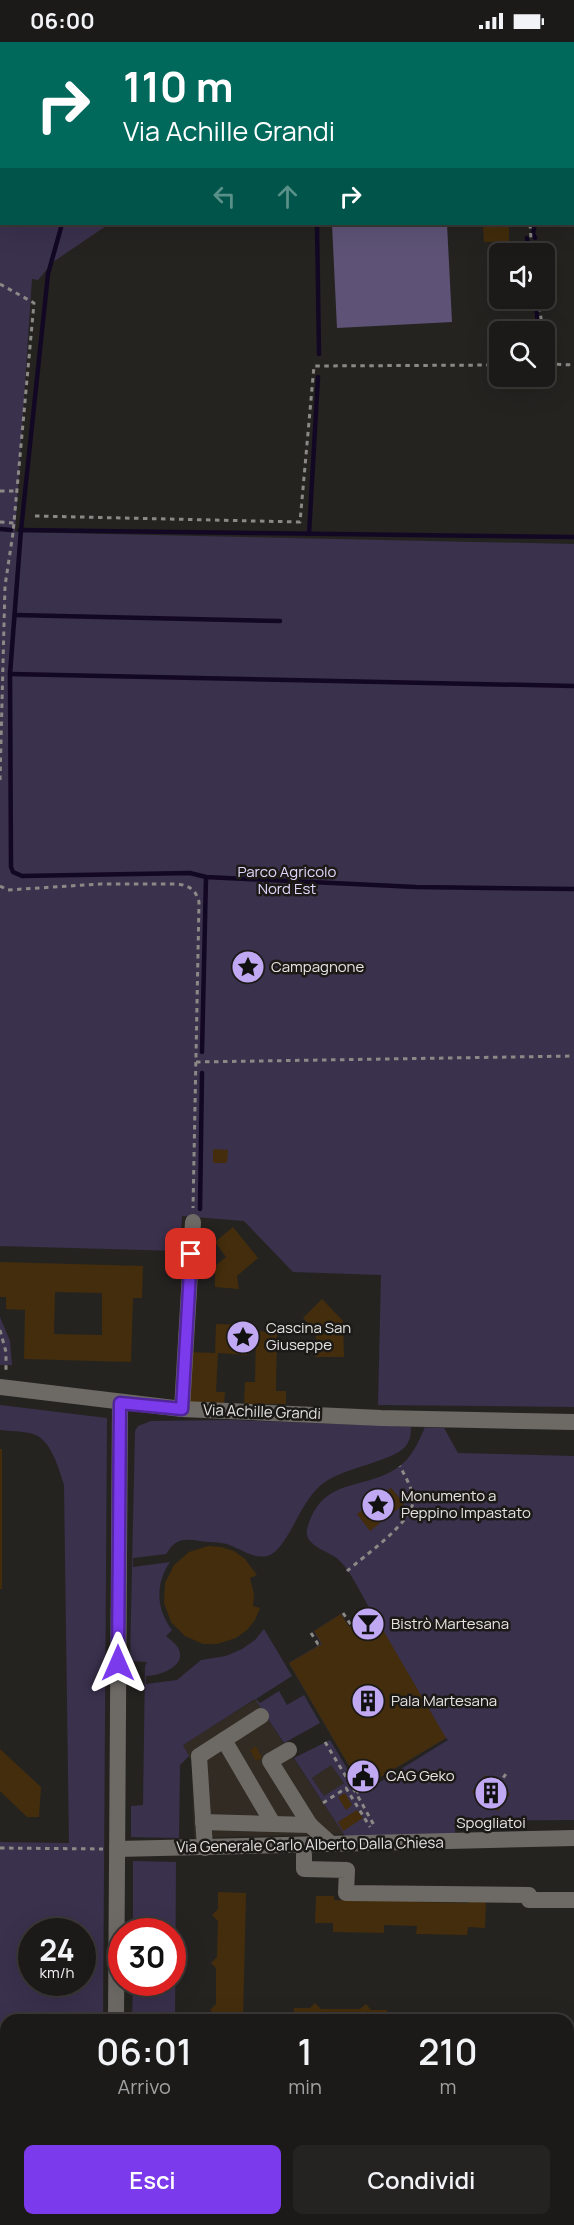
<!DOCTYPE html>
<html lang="it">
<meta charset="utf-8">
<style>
body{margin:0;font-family:Manrope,sans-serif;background:#252321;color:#f1f3f6;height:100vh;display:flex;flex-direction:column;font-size:22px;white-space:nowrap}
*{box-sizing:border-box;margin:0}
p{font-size:20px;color:#a0a1a2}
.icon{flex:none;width:33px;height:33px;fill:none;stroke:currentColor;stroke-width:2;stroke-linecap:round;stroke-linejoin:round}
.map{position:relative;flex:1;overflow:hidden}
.sheet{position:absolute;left:0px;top:1972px;width:574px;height:212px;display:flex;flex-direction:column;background:#1c1a18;border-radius:18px 18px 0 0;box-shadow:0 6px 24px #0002,0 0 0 2px #3a3837}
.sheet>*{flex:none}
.top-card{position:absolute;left:0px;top:0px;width:574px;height:183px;box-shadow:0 6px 24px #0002,0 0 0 2px #3a3837;background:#00695c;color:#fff;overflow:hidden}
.fabs{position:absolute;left:489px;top:201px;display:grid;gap:12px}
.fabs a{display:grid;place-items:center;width:66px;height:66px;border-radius:9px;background:#1c1a18;box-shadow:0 6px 24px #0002,0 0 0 2px #3a3837;font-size:30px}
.speed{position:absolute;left:18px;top:1876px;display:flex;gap:12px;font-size:30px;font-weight:700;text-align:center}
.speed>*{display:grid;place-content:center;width:78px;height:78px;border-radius:50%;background:#1c1a18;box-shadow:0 6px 24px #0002,0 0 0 2px #3a3837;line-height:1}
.speed small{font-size:15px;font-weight:400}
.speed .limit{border:9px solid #d22;background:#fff;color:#111}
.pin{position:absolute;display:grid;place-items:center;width:51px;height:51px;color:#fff;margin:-26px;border-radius:12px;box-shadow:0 3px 9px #0006}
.me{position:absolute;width:66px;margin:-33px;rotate:0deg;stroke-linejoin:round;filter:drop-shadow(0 0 4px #0008)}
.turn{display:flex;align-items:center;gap:21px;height:126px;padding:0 24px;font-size:27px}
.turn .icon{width:78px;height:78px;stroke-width:2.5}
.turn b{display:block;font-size:42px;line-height:51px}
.lanes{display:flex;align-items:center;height:57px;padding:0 24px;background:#0003;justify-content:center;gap:30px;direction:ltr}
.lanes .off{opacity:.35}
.eta{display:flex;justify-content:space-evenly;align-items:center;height:102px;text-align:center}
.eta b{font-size:36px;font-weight:600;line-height:42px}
.action{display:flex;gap:12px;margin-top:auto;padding:12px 24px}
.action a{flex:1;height:69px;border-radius:9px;background:#7c3aed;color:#fff;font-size:24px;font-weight:600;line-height:69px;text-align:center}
.action a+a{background:#252321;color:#f1f3f6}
.status{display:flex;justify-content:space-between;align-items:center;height:42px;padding:0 30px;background:#1c1a18;direction:ltr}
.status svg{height:16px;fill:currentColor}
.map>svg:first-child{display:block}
.built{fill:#312b23}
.green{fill:#3a314d;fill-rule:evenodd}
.forest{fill:#5e5376}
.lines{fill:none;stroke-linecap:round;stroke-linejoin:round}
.stream{stroke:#130824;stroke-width:4.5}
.building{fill:#432d0c;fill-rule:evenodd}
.path{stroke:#8b8986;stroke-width:3;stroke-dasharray:4.5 4.5;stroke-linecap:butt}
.minor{stroke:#6d6a66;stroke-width:16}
.route-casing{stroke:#51269a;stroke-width:15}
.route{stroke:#7c3aed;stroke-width:10}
.labels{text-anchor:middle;stroke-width:5;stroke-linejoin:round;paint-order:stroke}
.park-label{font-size:15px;fill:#e1d6fc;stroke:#1c1a17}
.poi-label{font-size:15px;fill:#e6e4e2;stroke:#1c1a17;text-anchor:start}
.street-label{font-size:15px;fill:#e6e4e2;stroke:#1c1a17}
</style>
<div class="status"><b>06:00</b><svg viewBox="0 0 49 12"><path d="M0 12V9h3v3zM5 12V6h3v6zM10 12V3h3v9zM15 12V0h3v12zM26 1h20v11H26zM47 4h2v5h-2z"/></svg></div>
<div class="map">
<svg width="574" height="2183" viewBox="0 0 574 2183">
<rect width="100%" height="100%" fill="#252320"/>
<g class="built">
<path d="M256,1657L283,1701L344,1792L194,1796L192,1728L195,1724L182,1703Z"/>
<path d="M331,1722L344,1741L324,1754L312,1736Z"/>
</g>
<g class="green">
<path d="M0,154L2,182H109L53,220L38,238L32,237L15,490L574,502V1365L378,1363L381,1233L293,1230L244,1179L182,1174L180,1209L0,1204Z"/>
<path d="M0,1275L10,1299L12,1323H0Z"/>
<path d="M0,1363L107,1376L103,1978L18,1977L6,1978V1983H0V1800L69,1801L64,1443C59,1427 51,1397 33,1392C23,1389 10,1389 0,1388ZM32,1890H82V1941H32Z"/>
<path d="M231,1378L444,1386L458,1411L574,1414V1778L455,1779V1797H347L255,1657L183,1703L189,1714L180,1723L179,1796L131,1795V1764L143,1763L145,1624L147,1620L130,1619L135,1389L138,1384L151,1379ZM411,1385H425C418,1401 412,1416 397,1426C365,1448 328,1435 310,1478C308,1484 305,1490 308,1496C315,1508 332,1510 341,1520C354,1535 363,1555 372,1571L349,1585L341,1572L314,1589L321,1602L289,1621L362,1746L446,1696L448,1698L362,1751L330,1698L294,1716L284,1701L320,1681L304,1653L287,1663L279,1649L260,1661L256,1657L292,1634L264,1587L255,1598L242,1607L226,1614L201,1618L177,1638L146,1642V1634C158,1634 186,1625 179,1608C177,1602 170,1598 166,1594L172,1588C156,1567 155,1542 170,1520L133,1525V1516L166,1512C178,1491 191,1499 210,1500C218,1500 225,1501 232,1504C242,1508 255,1517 267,1514C289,1508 299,1457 325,1440C345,1426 391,1419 404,1406C410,1400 411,1393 411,1385ZM391,1446L404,1462L358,1472ZM331,1723L344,1741L324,1754L312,1736Z"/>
<path d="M133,1819L176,1820L175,1978H132L133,1941H172V1890H133Z"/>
<path d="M0,2122H6V2178H151V2183H0Z"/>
</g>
<path class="forest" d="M332,182H447L452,280L337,286Z"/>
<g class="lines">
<g class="stream">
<path d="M371,2L372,0"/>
<path d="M573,109H574"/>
<path d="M62,182L48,232L21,488L10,632L11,825L13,830L22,834L190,831L206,835L416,845L574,847"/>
<path d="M317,182L319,312"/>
<path d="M535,182L533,191L535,196"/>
<path d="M527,196L529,212"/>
<path d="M535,256L539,290"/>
<path d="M0,487L11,488"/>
<path d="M20,488L574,495"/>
<path d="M309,492L318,335"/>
<path d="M15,573L280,579"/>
<path d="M10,632L574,644"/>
<path d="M202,1010L206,835"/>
<path d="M200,1167L202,1031"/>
</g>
</g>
<g class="building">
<path d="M509,183V199L484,200L483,184Z"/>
<path d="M213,1107L228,1108L227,1121H213Z"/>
<path d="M233,1185L258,1216L237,1234L239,1247L215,1245V1224L226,1215L215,1200Z"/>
<path d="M0,1220L143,1224L142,1256H133L131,1320L24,1317L25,1268L6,1267V1255H0ZM55,1250L102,1251V1293L54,1292Z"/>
<path d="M322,1257L343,1279L344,1315H315L316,1290L303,1276Z"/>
<path d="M216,1282L248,1283L247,1313L218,1311L216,1350H225L224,1363L188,1362L191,1310L215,1311Z"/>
<path d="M256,1289L277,1290L276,1349H286V1362H244L245,1340H255Z"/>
<rect x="0" y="1407" width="2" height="140"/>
<path d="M391,1446L404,1462L370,1489L357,1472Z"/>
<path d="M208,1504L221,1505L234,1509L245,1517L257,1533L250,1536L254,1552L253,1564L260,1566L255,1578L247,1588L236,1596L217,1602H203L185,1594L171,1580L164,1561L165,1541L174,1523L189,1510Z"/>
<path d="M373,1571L446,1696L362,1746L289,1621L322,1602L314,1589L341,1572L349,1585Z"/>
<path d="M256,1704L262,1716L256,1719L250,1708Z"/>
<path d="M0,1707L41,1745L39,1775H27L0,1749Z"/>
<path d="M485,1733L510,1752L498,1769L472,1750Z"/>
<path d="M345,1751L352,1763L346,1768L338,1755Z"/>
<path d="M357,1768L363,1776L343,1789L338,1780Z"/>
<path d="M218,1850L246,1851L243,1978H215V1973L210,1968L216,1962V1926L211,1921L217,1915L218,1879L212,1873L218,1867Z"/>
<path d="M316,1854H334V1858L385,1859L417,1856V1860L468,1861V1858H486L485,1886L468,1885L467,1893L416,1892L417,1884L384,1883V1891L333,1890V1881H315Z"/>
<path d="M315,1961L321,1967H360L366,1962L371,1968H387V1978H293L294,1966H310Z"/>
<path d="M568,2149H574V2183H551L552,2178H568Z"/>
<path d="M287,2178H379L374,2183H292Z"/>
<rect x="435" y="2178" width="72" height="5"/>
</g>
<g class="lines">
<g class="path">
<path d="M520,2V0"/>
<path d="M530,182L532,212"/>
<path d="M0,242L34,261L13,491L5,544L0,738"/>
<path d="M538,256L543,290"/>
<path d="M544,305L547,322L574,323"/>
<path d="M0,449H16"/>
<path d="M35,474L300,480L314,324L500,323"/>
<path d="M0,480L14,481"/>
<path d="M0,844L8,848L100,842H178C190,844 196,848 199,860L193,1166"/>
<path d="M196,1020L574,1014"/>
<path d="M0,1288L6,1310V1330"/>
<path d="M347,1529C364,1514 412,1481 413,1459C413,1446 405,1435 400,1424"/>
<path d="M343,1571L351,1583L349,1585"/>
<path d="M311,1591L318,1602H322"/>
<path d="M325,1700L356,1751"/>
<path d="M498,1743L508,1729"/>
<path d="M360,1748L356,1751L375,1785"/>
<path d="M323,1761L346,1746L370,1785"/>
<path d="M0,1806L103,1807"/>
<path d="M568,2096H574"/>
<path d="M0,2102H6"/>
<path d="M132,2183L133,2178"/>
</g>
<g class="minor">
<path d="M0,1345L182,1367L381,1376L574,1380"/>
<path d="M182,1367L193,1180"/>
<path d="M224,1698L272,1780"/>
<path d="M289,1708L270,1719L310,1783"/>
<path d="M203,1780L310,1783L331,1802"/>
<path d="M205,1806L199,1714L261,1674"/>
<path d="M117,1807L574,1796"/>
<path d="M304,1813V1827L347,1828L346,1851L529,1853V1858H574"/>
<path d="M116,1978L120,1361"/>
<path d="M0,2006H6"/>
<path d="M0,2018H6"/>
<path d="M0,2063H6"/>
<path d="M568,2071L574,2072"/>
</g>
</g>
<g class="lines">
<defs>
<path id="route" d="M118,1621L120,1361L182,1367L191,1212"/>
</defs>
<use href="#route" class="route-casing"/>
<use href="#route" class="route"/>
</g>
<defs>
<symbol id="sight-disc" viewBox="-11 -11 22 22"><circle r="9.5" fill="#c1a8f3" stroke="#1c1a17"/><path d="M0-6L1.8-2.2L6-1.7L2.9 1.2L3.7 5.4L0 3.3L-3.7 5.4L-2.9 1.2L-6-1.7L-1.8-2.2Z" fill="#111"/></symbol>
<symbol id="bar-disc" viewBox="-11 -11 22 22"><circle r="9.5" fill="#c1a8f3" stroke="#1c1a17"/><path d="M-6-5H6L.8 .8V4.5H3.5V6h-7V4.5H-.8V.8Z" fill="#111"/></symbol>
<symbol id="building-disc" viewBox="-11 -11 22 22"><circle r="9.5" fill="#c1a8f3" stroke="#1c1a17"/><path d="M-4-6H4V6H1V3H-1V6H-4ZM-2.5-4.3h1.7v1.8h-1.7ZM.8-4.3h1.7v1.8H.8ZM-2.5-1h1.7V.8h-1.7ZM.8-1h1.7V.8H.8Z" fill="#111"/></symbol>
<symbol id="civic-disc" viewBox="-11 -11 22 22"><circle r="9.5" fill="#c1a8f3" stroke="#1c1a17"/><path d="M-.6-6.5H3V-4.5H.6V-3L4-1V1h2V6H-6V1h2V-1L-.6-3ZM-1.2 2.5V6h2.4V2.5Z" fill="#111"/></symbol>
</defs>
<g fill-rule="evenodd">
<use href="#sight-disc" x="229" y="906" width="38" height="38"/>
<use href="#sight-disc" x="224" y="1276" width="38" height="38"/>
<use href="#sight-disc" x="359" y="1444" width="38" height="38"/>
<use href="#bar-disc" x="349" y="1563" width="38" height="38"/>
<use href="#building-disc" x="349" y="1640" width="38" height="38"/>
<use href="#civic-disc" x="344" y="1715" width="38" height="38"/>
<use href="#building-disc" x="472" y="1732" width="38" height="38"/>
</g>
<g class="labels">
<g class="park-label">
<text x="287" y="835">Parco Agricolo<tspan x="287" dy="17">Nord Est</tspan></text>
</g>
<g class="poi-label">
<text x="271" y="930">Campagnone</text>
<text x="266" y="1291">Cascina San<tspan x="266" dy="17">Giuseppe</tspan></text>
<text x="401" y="1459">Monumento a<tspan x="401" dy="17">Peppino Impastato</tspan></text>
<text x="391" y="1587">Bistrò Martesana</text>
<text x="391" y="1664">Pala Martesana</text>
<text x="386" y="1739">CAG Geko</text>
<text x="491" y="1786" text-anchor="middle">Spogliatoi</text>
</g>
<g class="street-label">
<text transform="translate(262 1370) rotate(2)" y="5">Via Achille Grandi</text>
<text transform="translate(310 1803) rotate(-1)" y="5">Via Generale Carlo Alberto Dalla Chiesa</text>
</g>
</g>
</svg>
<div class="fabs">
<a><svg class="icon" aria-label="sound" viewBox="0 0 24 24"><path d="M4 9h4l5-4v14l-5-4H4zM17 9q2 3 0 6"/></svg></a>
<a><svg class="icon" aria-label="search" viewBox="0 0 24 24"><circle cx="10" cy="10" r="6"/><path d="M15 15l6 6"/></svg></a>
</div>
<div class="speed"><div>24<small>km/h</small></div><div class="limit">30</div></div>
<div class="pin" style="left:191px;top:1212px;background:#d93025"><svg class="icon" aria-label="arrive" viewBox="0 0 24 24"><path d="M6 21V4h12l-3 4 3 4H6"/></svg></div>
<svg class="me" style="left:118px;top:1621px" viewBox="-20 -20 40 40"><path d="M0-17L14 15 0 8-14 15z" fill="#7c3aed" stroke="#fff" stroke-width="4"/></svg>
<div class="top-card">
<div class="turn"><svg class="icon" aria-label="right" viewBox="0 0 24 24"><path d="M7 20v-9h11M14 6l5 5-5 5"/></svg><div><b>110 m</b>Via Achille Grandi</div></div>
<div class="lanes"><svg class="icon off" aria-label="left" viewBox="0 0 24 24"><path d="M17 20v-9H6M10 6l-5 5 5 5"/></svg><svg class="icon off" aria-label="ahead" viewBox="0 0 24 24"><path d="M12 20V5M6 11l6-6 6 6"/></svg><svg class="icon" aria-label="right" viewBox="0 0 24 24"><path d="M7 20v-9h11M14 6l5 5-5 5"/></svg></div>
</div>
<section class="sheet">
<div class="eta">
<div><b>06:01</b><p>Arrivo</p></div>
<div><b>1</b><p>min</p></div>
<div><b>210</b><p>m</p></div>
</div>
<div class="action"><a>Esci</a><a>Condividi</a></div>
</section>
</div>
